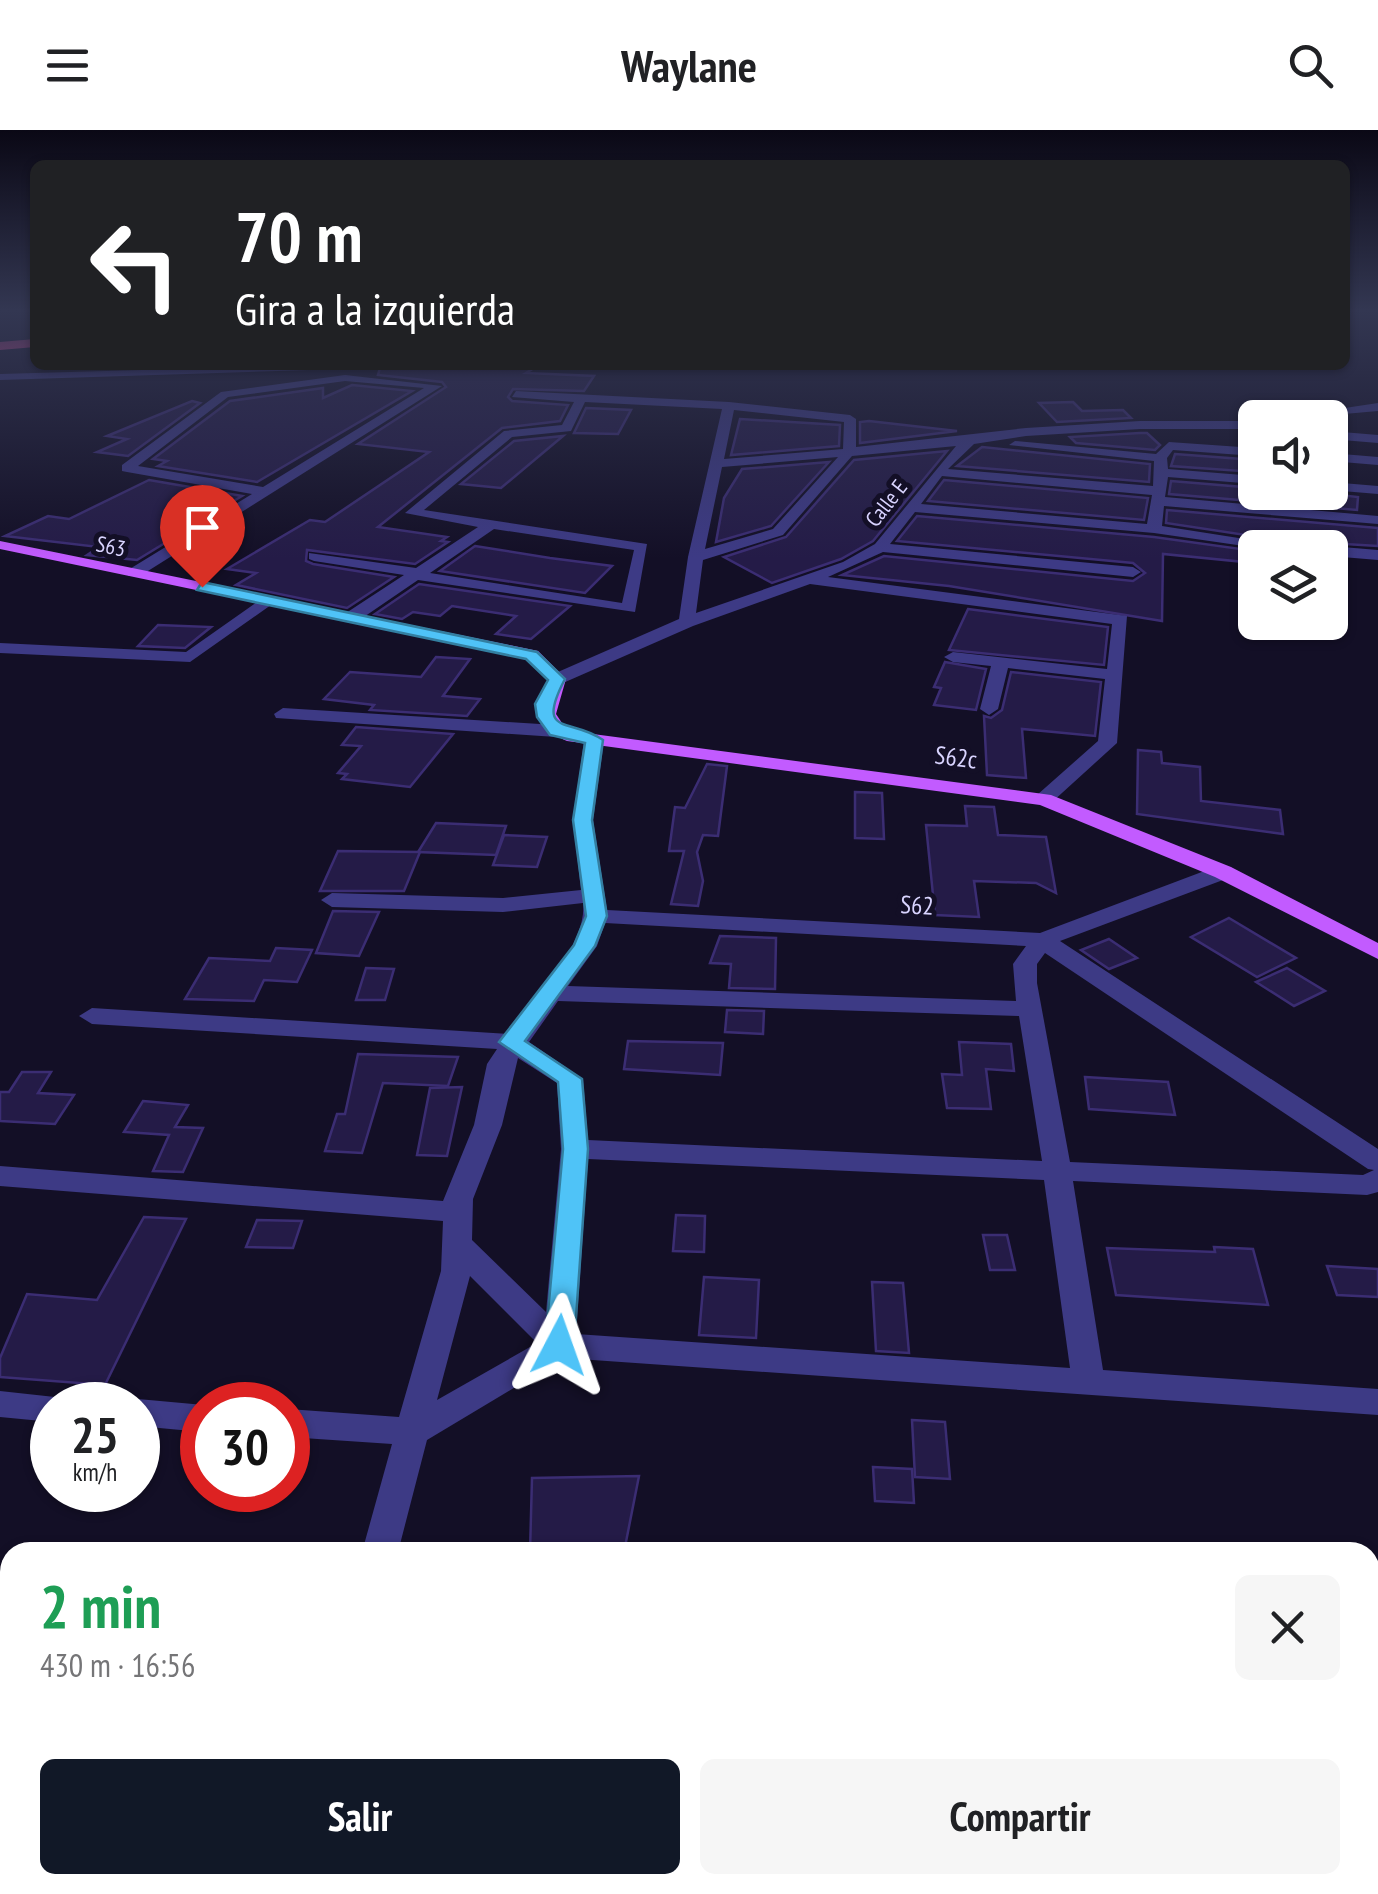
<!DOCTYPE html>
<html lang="es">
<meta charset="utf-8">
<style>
body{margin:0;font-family:"PT Sans Narrow",sans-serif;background:#f6f6f6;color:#202124;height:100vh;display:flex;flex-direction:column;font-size:38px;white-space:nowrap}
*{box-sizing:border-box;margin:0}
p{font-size:32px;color:#757577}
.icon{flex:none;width:55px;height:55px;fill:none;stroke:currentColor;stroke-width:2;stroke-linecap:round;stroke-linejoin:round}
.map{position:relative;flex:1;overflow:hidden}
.panel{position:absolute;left:0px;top:1412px;width:1380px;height:352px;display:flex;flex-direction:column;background:#fff;border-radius:30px 30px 0 0;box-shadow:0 2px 8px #0004}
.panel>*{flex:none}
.guide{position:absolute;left:30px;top:30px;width:1320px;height:210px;border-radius:15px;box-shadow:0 2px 8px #0004;background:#202124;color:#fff;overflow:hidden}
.buttons{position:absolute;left:1238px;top:270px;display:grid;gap:20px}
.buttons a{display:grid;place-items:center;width:110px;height:110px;border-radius:15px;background:#fff;box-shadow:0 2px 8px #0004;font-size:50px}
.speed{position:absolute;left:30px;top:1252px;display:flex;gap:20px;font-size:50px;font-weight:700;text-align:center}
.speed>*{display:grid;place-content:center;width:130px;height:130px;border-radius:50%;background:#fff;box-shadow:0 2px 8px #0004;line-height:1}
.speed small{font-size:25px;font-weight:400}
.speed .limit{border:15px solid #d22;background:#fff;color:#111}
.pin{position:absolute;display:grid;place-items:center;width:85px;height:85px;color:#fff;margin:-102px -42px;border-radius:50% 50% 50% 0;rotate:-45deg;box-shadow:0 0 10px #0007}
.pin .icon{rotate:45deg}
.me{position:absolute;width:110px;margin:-55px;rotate:4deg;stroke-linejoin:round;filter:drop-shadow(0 0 8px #0008)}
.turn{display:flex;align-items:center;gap:35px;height:210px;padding:0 40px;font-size:45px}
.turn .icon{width:130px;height:130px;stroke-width:2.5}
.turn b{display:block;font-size:70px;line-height:85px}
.round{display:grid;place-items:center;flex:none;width:105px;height:105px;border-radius:15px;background:#f6f6f6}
.overview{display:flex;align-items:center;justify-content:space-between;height:170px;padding:0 40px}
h1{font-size:60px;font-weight:700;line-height:75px;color:#1e9e55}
.button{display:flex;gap:20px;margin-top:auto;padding:20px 40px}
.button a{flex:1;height:115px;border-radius:15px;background:#111827;color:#fff;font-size:40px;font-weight:700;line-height:115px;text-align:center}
.button a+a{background:#f6f6f6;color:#202124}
header{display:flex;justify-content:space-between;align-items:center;height:130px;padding:0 40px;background:#fff;font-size:45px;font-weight:700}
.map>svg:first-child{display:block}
.building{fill:#241b47;stroke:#3b2d73;stroke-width:2.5}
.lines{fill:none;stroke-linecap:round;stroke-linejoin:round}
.minor{fill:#3d3a85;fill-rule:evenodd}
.major{fill:#c25bff;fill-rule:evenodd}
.highway{fill:#ff4fa3;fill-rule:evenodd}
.route{fill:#4fc3f7;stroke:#337fa1;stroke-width:2.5}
.labels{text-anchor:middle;stroke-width:10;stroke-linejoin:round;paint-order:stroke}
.far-street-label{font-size:22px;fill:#d9d4ff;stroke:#130f26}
.street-label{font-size:25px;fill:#d9d4ff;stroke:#130f26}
</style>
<header><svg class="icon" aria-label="menu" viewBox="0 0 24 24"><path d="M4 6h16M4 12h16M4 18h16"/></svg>Waylane<svg class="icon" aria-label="search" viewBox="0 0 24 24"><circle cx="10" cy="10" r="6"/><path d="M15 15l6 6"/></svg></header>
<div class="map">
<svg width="1378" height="1764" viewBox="0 0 1378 1764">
<rect width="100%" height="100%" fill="#130f26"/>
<g class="building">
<path d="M539,235L526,243L594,246L584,261L513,259L508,267L512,271L568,275L560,291L502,298L378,397L447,407L441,411L448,412L415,434L307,420L306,431L313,434L394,447L347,478L236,455L256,443L227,439L310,390L325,392L429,322L358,314L446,257L442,252L378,245L380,238Z"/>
<path d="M352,255L412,261L257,352L158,336L167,331L153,329L230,271L323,258V268Z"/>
<path d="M192,271L200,273L128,326L97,322L127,309L107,306Z"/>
<path d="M1073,272L1082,281L1123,280L1131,288L1057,292L1039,273Z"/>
<path d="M586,278L631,280L618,304L574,303Z"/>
<path d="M740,289L840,295L839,316L731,325Z"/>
<path d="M869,291L957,301L860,313V292Z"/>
<path d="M1140,303H1147L1160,315L1155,320L1076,313L1070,307Z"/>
<path d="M563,306L501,358L461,354L514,311Z"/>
<path d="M982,317L1150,334L1149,352L957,336Z"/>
<path d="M947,321L873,411L841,429L772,453L724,427L786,407L854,330Z"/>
<path d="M1175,324L1255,330V342L1171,336Z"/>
<path d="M829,332L771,396L716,412L724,368L742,339Z"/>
<path d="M149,350L242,366L137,430L87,425L99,417L5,406L48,386L69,389Z"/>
<path d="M944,350L1148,368L1144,390L928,371Z"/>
<path d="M1171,351L1255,358V365L1331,371L1330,364L1358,367L1357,380L1169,364Z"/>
<path d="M1167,380L1378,398V416L1278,410L1166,393Z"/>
<path d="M917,386L1154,407L1255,421V433L1163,424L1162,491L949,456L842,445L884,426L1133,451L1145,443L1133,433L897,411Z"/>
<path d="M475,416L550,428L612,436L585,463L440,441Z"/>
<path d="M419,454L570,476L531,509L496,504L516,486L452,476L440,486L413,482L402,489L375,484Z"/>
<path d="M968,479L1108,497L1104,535L949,520Z"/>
<path d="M158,495L211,497L185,518L138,516Z"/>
<path d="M436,527L470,529L443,566L480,569L467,586L370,580L374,575L324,569L350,542L421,547Z"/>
<path d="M945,532L986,539L976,580L934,575L941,558L934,557Z"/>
<path d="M1011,542L1101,552L1095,606L1022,599L1026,648L987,645L984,586L991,588L1002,580Z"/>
<path d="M356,597L453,604L410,657L342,649L347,644L338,643L361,616L342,615Z"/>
<path d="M1138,620L1161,622L1162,633L1200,637L1201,671L1280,680L1283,704L1137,684Z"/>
<path d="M707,634L727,636L718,706L703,705L697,722L703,751L698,776L671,774L684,721H669L675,677L685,678Z"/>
<path d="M855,662L882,663L884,709L855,708Z"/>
<path d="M965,676L994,677L998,705L1046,707L1056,763L1036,753L974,751L979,787L935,785L926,695L967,696Z"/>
<path d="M436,693L506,696L496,725L418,722Z"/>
<path d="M504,705L547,707L537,737L493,735Z"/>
<path d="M338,721L420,722L404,761H320Z"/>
<path d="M333,781L379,782L359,826L316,823Z"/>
<path d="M1229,788L1296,828L1257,847L1191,807Z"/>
<path d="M720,806L776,808L775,859L729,858L731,834L710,833Z"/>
<path d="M1109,809L1137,828L1109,839L1081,820Z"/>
<path d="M276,818L312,820L297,852L264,850L254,871L185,869L209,828L270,831Z"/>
<path d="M366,838L394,839L385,870H356Z"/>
<path d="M1287,838L1325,861L1294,876L1256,852Z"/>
<path d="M727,880L764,881L763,904L725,902Z"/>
<path d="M628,911L723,913L720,945L624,939Z"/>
<path d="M959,912L1011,914L1014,941L986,939L991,979L947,978L942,944L962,945Z"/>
<path d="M358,924L458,927L448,956L383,953L362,1023L325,1021L337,984H345Z"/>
<path d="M22,942H51L38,963L74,965L55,994L0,991V962H9Z"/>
<path d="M1085,947L1168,952L1175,985L1089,979Z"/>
<path d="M462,957L447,1026L417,1025L430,958Z"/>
<path d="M143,971L188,975L175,997L203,998L183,1042L153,1041L169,1005L124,1002Z"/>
<path d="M676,1085L705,1086L704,1122L673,1121Z"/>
<path d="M144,1087L186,1089L105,1255L0,1247V1228L27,1164L97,1170Z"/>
<path d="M257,1090L302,1091L293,1118L246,1117Z"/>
<path d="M983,1105H1007L1015,1140H990Z"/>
<path d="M1214,1117L1253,1119L1268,1175L1116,1165L1107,1118L1215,1122Z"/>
<path d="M1327,1136L1378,1139V1167L1337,1165Z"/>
<path d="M704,1147L759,1150L756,1208L699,1205Z"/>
<path d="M872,1152L903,1153L909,1223L876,1221Z"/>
<path d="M912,1290L945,1292L950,1349L915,1347Z"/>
<path d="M873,1337L912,1339L914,1373L875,1371Z"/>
<path d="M639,1346L624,1422H530L532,1348Z"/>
</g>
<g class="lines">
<g class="minor">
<path d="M313,235L309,240L0,250V244Z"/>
<path d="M345,245L442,256L140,446H128V440L252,364L127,342L122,341V335L221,262ZM345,251L424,258L263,357L138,336L228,267Z"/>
<path d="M516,261L729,272L850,285L856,289V317L1026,298L1140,291H1255V299H1140L1026,306L974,314L948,339L1153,356L1154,331L1009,315L1015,311L1156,324L1169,312L1255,318V326L1173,320L1167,328L1168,339L1255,346V354L1168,347L1165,367L1378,386V394L1164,376L1162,396L1302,418H1258L1154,403L915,382L890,414L1133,437L1141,442L1133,447L883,422L828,447L1127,486L1117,613L1051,673H1037V665L1098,611L1105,549L1008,538L998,579L989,585L980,579L991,536L953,532L944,527L953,522L1107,539L1112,494L810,454L693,496L563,553H551V545L679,489L688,427L722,279L585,272L571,301L512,307L424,380L647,414L635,482L418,450L358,491H346V483L404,445L314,431L309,429V423L416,438L478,397L405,383L504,301L562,295L574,272L512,267ZM734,280L844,292L843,319L724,329ZM956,316L875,414L843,432L696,483L703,430L783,405L852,326ZM838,327L773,399L705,419L722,337ZM942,346L1152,365L1147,394L921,374ZM494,399L634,420L622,473L430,443Z"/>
<path d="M1378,273V281L1299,288L1305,284Z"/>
<path d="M1330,301L1378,305V313L1330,309Z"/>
<path d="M1330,323L1378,327V335L1330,331Z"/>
<path d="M1330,352L1378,356V364L1330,360Z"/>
<path d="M1330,416L1378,420V430L1330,426V418H1326Z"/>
<path d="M264,467L278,470L190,532L0,523V513L186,522Z"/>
<path d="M283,578L556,595L565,601L556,607L276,588L274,584Z"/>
<path d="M594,605L604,611L593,690L607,780L1040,803L1215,737H1231L1234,742L1231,747L1060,811L1378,1019V1062L1367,1065L1073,1051L1103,1240L1378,1259V1285L564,1228L427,1310L398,1422H362L392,1314L288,1307V1279L399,1287L441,1141L443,1091L0,1056V1036L443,1071L474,995L487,934L497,919L92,894L79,886L92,878L509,904C532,872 588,814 583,773L503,782L332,777L321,770L332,763L503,768L581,760L573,690L584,611ZM605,793L1026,816L1013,834L1016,871L568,856L597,816ZM1045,823L1368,1039L1374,1040L1363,1045L1070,1032L1037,853V834ZM558,871L1019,886L1042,1031L588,1010L583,949L529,912ZM518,928L557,953L561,1019L546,1182L472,1110L473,1069L502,995ZM588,1029L1044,1050L1070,1238L576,1204ZM470,1146L537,1213L437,1270Z"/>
<path d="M0,1261L64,1268L67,1275H52V1292L0,1287Z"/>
<path d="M138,1269L204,1275L202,1302L138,1296V1275H125Z"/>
<path d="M0,1446L10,1450V1521L0,1525Z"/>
<path d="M279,1755H323L321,1764H277Z"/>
</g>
<path class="major" d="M0,411L538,521L566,549L556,584L562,593L578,602L1051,665L1231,737L1378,813V829L1215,747L1040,675L567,611C536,598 533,578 548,550L526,529L0,419Z"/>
<path class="highway" d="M35,209V217L0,220V212Z"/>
</g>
<linearGradient id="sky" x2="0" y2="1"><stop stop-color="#0a0815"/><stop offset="0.42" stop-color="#333752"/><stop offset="1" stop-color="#333752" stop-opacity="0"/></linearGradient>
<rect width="1378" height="429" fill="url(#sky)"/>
<path class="route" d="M202,452L537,522L565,549C534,608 572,587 603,610L592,690L607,786L595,816L525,911L582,949L588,1019L574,1215L570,1223H549L545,1215L563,1019L558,952L499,912L574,815L586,786L573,690L585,613L550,605L537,587L535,574L548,550L526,529L197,460Z"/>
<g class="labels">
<g class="far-street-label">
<text transform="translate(886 373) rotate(-52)" y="8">Calle E</text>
<text transform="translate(111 416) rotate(12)" y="8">S63</text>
</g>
<g class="street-label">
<text transform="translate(956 627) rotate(7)" y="9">S62c</text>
<text transform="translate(917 775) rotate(3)" y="9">S62</text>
</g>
</g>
</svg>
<div class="buttons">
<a><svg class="icon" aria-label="sound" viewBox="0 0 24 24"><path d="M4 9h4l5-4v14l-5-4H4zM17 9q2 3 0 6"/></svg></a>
<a><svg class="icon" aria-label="layers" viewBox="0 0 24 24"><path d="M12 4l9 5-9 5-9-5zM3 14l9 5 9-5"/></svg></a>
</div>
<div class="speed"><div>25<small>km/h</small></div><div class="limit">30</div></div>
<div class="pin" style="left:202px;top:457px;background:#d93025"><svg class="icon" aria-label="arrive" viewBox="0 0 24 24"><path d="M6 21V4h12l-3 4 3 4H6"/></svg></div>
<svg class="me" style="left:559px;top:1215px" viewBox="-20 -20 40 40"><path d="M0-17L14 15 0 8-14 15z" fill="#4fc3f7" stroke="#fff" stroke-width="4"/></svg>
<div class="guide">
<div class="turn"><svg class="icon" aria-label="left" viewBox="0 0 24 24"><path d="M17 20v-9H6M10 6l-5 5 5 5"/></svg><div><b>70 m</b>Gira a la izquierda</div></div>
</div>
<section class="panel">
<div class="overview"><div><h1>2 min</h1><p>430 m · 16:56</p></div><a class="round"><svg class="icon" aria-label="close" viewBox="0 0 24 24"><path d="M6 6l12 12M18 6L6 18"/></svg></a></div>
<div class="button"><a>Salir</a><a>Compartir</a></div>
</section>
</div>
